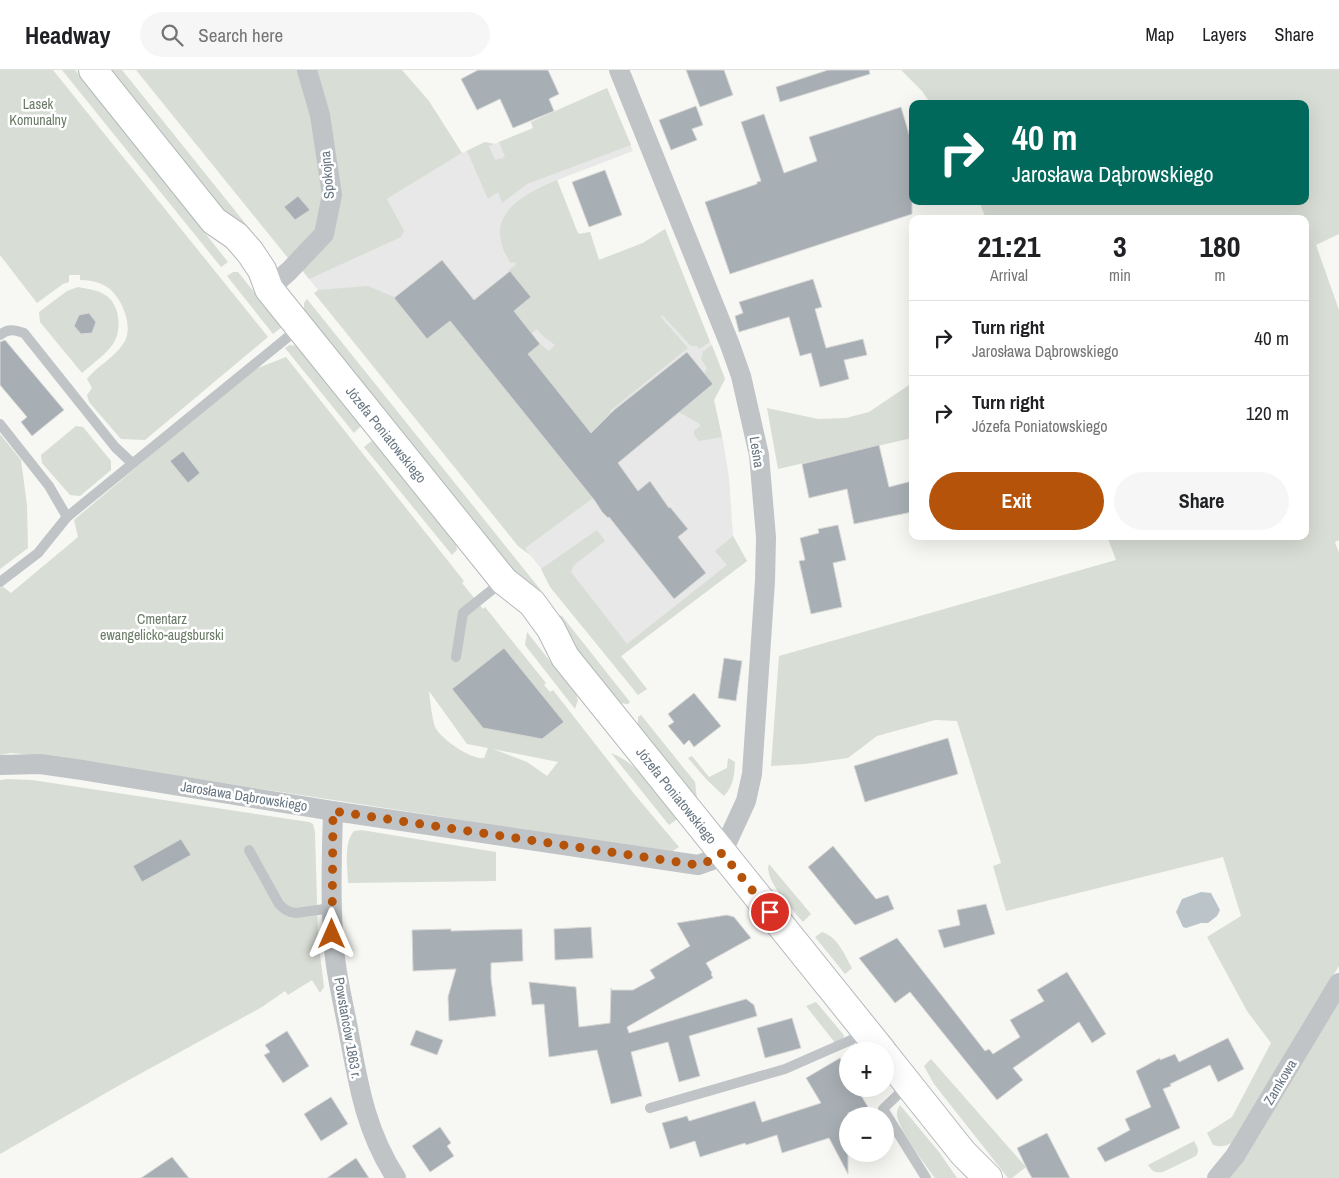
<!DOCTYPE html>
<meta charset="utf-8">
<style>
body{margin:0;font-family:"Archivo Narrow",sans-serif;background:#f6f6f6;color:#202124;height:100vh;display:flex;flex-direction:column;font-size:19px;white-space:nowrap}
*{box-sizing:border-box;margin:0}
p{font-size:16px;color:#757577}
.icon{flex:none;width:28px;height:28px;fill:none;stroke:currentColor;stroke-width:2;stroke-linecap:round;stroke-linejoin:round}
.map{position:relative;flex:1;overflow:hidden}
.side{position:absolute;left:909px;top:145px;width:400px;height:325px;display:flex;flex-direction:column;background:#fff;border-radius:10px;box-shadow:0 5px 20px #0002}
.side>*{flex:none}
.top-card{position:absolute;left:909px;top:30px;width:400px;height:105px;border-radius:10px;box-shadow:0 5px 20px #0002;background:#00695c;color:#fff;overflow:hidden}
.fabs{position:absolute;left:839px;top:972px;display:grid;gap:10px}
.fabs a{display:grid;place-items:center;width:55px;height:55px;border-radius:50%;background:#fff;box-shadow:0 5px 20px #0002;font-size:25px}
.pin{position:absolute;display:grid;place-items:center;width:42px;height:42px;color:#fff;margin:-21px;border:2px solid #fff;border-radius:50%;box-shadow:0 1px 5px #0007}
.me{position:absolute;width:55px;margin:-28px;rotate:0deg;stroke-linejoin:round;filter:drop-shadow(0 0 4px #0008)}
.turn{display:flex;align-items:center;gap:18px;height:105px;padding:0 20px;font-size:22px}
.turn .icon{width:65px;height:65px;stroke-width:2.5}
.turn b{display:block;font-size:35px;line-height:42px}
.eta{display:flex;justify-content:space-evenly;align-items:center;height:85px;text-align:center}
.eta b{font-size:30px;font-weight:700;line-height:35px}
.primary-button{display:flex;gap:10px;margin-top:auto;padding:10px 20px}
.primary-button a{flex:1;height:58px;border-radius:30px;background:#b45309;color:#fff;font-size:20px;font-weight:700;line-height:58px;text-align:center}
.primary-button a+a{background:#f6f6f6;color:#202124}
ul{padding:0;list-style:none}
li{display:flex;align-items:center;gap:15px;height:75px;padding:0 20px;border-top:1px solid #e0e0e0}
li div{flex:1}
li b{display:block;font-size:19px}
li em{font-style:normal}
header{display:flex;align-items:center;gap:30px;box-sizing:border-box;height:70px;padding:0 25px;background:#fff;border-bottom:1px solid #e0e0e0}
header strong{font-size:24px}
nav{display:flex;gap:28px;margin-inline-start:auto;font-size:18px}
.search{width:350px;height:45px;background:#f6f6f6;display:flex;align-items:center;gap:12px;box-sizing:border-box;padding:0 18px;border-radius:28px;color:#757577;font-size:19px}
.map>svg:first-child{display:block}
.built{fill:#e7e8e7}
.green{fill:#d8ddd5;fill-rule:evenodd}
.water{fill:#bbc4c9}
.building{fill:#a8afb4;stroke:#d8d8d6}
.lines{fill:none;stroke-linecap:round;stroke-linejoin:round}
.secondary-casing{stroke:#b5b9bd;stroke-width:30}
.lane{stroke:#c0c4c7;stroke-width:10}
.street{stroke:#c0c4c7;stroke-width:20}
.secondary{stroke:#fff;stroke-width:28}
.route{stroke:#b45309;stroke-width:9;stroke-dasharray:0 16.2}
.labels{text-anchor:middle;stroke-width:5;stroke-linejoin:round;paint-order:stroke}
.park-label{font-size:14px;fill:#6a7a66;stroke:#fff}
.street-label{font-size:14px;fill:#687682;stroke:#fff}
</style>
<header>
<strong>Headway</strong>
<div class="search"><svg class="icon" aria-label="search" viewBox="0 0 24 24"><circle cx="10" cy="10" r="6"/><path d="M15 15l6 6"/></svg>Search here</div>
<nav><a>Map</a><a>Layers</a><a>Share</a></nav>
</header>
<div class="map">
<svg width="1339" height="1108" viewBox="0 0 1339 1108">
<rect width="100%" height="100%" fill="#f7f7f4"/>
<path class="built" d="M607,18L633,81L557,110L577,161L579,164L590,162L599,190L643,173L665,159L725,309L714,330L723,371L729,408L733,466L747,491L615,591L302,200L381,133L462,83L485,72L494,74L533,59L531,52Z"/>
<g class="green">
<path d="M0,0H53L268,267L145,370L121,369L89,332L87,325L92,318L87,309C97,296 114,288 123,274C134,260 124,233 112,221C105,213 90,210 80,210V205H69V212L63,214L37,233L0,185Z"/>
<path d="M62,0H75L228,192L221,197Z"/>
<path d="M111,0H122L253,163L255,171L250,172Z"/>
<path d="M136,0H402L429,31L462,83L387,129L404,161L401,167L309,209L302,200L288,188Z"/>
<path d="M901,0H1339V164L1316,175L1339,240V470L1335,472L1339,483V896L1231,1073C1225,1077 1220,1077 1213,1075L1207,1063L1232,1047L1271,973L1247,941L1207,867L1241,846L1223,787L1006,841L993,796L1001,793L957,651L935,650L877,666L848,688L805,694L771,696L779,586L1116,490L1107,466H1305V149H986L979,131H1305V34H931L922,21Z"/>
<path d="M607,18L631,75L527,114L502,133L498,122L488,129L467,81L485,72L494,74L489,76L495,90L505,87L499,72L533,58L531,52Z"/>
<path d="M557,110L577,161L579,164L590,162L599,190L643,173L665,159L710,272L699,279L697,276H691L663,246H660L688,278L610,341L616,349L594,367L528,284L540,274L549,281L555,275L543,266L537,259L527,268L501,251L531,227L509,200L516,195L515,192L510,193C507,186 502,179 501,171C493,138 533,120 557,110Z"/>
<path d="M233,202H238L282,257L273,264L227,206Z"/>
<path d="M368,216L394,227L427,269L466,238L469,275L472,276L593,428L525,478L530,485L518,476L314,223L318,220Z"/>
<path d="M78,217C88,219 100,220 108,227C120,237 122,261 113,274C105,285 92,294 82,303L40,252L39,242L67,221Z"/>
<path d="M307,229L540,519L541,522L539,532L304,240V233Z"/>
<path d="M290,275L297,276L361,356L354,363L285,278Z"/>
<path d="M712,275L725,309L714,330L722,367L699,371L694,365V361L700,356V354L679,342L713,315L704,304L707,298L701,289L703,284L702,282Z"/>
<path d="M286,287L464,511L462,513L483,539L485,537L546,613L544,615L550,622L553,620L635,725L679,777L671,782L55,687L11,683L0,685V518L2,516L11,523L78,467L74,450L250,301ZM429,621L467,674L488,678L484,688C471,690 441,669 435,657C432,649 430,630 429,621ZM493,679L558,692L547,706L527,692Z"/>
<path d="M912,313V368L778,399L767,338L818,349L846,348L869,342Z"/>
<path d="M76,356L83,357L111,391V400L80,426L70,425L42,393L41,385Z"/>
<path d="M0,364L21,390L27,435L28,478L0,499Z"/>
<path d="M373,370L456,474L457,480L452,485L364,377Z"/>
<path d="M597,460L605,471L574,495L571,502L627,574L727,495L715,481L733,466L747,491L621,586L647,619L638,625L550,517L541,499Z"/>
<path d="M549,545L562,546L630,632L628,634L619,633Z"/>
<path d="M527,562L576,624L578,630L575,639L525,575Z"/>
<path d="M641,645L695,712L697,729L638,655V647Z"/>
<path d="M611,683C640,694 658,725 677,749L669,755Z"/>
<path d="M692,686L709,707L727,698L728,688L735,692C734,706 734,715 724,726L706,709L688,688Z"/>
<path d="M8,709L32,710L309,752L313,754L315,762L318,868L324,917L320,923L312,910L288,925L285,921L262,937L118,1016L0,1084V710Z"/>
<path d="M361,760L496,782V811L348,813C348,797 343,774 354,761Z"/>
<path d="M769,794L811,844L803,852C793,840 763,809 769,794Z"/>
<path d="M822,862C838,867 844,884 852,898L845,904L815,867Z"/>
<path d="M1339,930V1108H1230L1246,1087Z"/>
<path d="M816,932L843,964L844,967L836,974L806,936Z"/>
<path d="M931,989L1026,1097L1012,1108H1008L934,1014L924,996Z"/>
<path d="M900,1035L939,1082L957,1108H935C926,1096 895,1055 897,1042C897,1040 899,1037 900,1035Z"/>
<path d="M1194,1071C1197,1077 1200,1080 1196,1086L1163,1102C1155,1103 1153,1102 1148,1095Z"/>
</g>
<path class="water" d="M1201,822L1211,823L1220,840L1217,846L1208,853H1201L1186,858L1183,857L1176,842L1182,829Z"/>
<g class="building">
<path d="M478,0H548L559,24L549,29L554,41L513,58L500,29L477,40L461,9Z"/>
<path d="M686,0H724L733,25L700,37Z"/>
<path d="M828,0H869L870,4L780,32L776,17Z"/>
<path d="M696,36L703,55L692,59L697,70L671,80L659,50Z"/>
<path d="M901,37L912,74V144L730,204L705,132L757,114V112L761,111L741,52L764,44L784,103L817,91L809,67Z"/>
<path d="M605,100L622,145L589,157L572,112Z"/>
<path d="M298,126L310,140L295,150L284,137Z"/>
<path d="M442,190L474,230L510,201L531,227L514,241L540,274L528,284L591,363L614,340L687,282L713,314L618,393L638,421L650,411L669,438L670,437L688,459L678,467L706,503L674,529L609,447L608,448L602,442L595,431L450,251L427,269L394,228Z"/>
<path d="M813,209L822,237L815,239L826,278L863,269L867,285L844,290L849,309L820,317L811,283L800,286L789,247L739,262L735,246L743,243L739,232Z"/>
<path d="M89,243L96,252L92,263L81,264L74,256L79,245Z"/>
<path d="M5,270L64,340L32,366L21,352L27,347L0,315V272Z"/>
<path d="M879,375L889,417L912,411V442L854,454L847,419L809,428L802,394Z"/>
<path d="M183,381L200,403L188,413L170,391Z"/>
<path d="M838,455L846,490L833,493L842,537L811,544L799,491L805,490L800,468L819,463L818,459Z"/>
<path d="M504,578L564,652L542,669L483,658L452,619Z"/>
<path d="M724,588L742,591L736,631L718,628Z"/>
<path d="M694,623L721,656L694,677L689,670L684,675L668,656L674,652L668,644Z"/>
<path d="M948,668L958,704L865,732L854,696Z"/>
<path d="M181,769L191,785L142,812L133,796Z"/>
<path d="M833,776L876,829L888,825L894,839L855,855L808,797Z"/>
<path d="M986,834L995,864L944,878L938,860L960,855L957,840Z"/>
<path d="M727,845L734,847L751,868L706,893L712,903L711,904L713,908L627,957L629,963L746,929L754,935L757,946L689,966L700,1006L679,1012L668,972L631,982L642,1026L611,1034L597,980L549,987L544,934L532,935L529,912L576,917L579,957L610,953L611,918V920H633L655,908L650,900L690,876L677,853Z"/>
<path d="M591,857L593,888L555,890L554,859Z"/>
<path d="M451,859V861L522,859L523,891L491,893V909L496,946L449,951L448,927L456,899L413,901L412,860Z"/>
<path d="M897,868L985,981L989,979L993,984L1020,967L1010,950L1044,931L1037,920L1067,902L1106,964L1092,973L1079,952L1013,998L1023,1010L997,1030L910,922L895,933L859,888Z"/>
<path d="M792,948L801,978L765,988L757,958Z"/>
<path d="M416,960L443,970L437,985L410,975Z"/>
<path d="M287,961L309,996L283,1013L264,985L270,982L265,975Z"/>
<path d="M1228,968L1244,999L1218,1012L1210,995L1170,1014L1171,1016L1163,1019L1180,1058L1105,1092L1097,1078L1130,1060L1125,1049L1151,1037L1136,1001L1160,988V990L1175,984L1179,992Z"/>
<path d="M840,988L848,1002V1019H857L868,1037L848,1043V1104L829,1068L782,1083L777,1065L746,1075L745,1073L700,1087L695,1071L670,1079L662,1053L687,1046L689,1051L755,1031L762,1052L821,1033L806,1008Z"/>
<path d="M331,1027L348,1054L321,1071L304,1044Z"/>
<path d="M440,1057L451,1073L447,1076L454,1086L430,1102L412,1076Z"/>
<path d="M1047,1063L1070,1108H1032L1028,1101L1017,1078Z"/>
<path d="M172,1087L189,1108H141Z"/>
<path d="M356,1088L369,1108H327Z"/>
</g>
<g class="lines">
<defs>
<g id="secondary">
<path id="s1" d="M93,0L214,151L236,166L250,182L262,200L269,219L504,511L532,533L551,559L565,587L882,981"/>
<path d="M885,985L963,1083L988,1108"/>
</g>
</defs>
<use href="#secondary" class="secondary-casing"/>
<g class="lane">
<path d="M0,265C8,258 15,260 24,263L115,377L132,393"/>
<path d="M0,354L49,416L67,447"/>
<path d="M0,512L38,483L67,447L299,258"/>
<path d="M456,587L463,543L503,511"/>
<path d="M249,780L279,834C285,840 288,842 296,843L332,838"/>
<path d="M908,1015L883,1039L926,1108"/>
<path d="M650,1038L785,999L851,970L865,961"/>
</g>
<g class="street">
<path d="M269,219L290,200L324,164L332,125L320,45L307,0"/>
<path d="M0,695L40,694L82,700L333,741L698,795L715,789L722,783L746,731L752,704L765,511L766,467L759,385L741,306L730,275L619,0"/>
<path d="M333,741C332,781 330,822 333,863C334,897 343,931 349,964C359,1018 366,1061 396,1108"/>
<path d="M1217,1108L1235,1086L1339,913"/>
</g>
<use href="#secondary" class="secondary"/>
</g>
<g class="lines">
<path class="route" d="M332,864L333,741L698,795L715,789L722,783L770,842"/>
</g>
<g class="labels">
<g class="park-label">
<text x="38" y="39">Lasek<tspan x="38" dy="16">Komunalny</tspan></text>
<text x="162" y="554">Cmentarz<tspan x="162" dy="16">ewangelicko-augsburski</tspan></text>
</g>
<g class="street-label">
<text transform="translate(327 105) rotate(-95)" y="5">Spokojna</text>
<text dy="5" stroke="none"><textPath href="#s1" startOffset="470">Józefa Poniatowskiego</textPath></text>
<text transform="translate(757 382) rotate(81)" y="5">Leśna</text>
<text transform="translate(244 726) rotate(9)" y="5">Jarosława Dąbrowskiego</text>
<text dy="5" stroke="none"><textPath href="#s1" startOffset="935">Józefa Poniatowskiego</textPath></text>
<text transform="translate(348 958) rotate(80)" y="5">Powstańców 1863 r.</text>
<text transform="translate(1280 1012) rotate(-59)" y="5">Zamkowa</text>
</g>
</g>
</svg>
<div class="fabs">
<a>+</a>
<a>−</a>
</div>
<div class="pin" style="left:770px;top:842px;background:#d93025"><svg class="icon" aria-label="arrive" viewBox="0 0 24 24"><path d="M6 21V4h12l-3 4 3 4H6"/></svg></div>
<svg class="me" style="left:332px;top:864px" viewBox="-20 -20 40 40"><path d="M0-17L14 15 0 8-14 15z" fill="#b45309" stroke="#fff" stroke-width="4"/></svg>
<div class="top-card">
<div class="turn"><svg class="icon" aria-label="right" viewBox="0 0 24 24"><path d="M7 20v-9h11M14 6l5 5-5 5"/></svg><div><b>40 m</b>Jarosława Dąbrowskiego</div></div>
</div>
<section class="side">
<div class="eta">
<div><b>21:21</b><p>Arrival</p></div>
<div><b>3</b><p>min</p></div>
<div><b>180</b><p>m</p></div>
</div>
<ul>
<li><svg class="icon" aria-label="right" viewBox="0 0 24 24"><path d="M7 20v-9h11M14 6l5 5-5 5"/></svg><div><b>Turn right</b><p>Jarosława Dąbrowskiego</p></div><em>40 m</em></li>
<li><svg class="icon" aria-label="right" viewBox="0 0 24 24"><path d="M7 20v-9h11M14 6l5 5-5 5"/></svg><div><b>Turn right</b><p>Józefa Poniatowskiego</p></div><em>120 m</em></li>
</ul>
<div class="primary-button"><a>Exit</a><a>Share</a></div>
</section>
</div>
